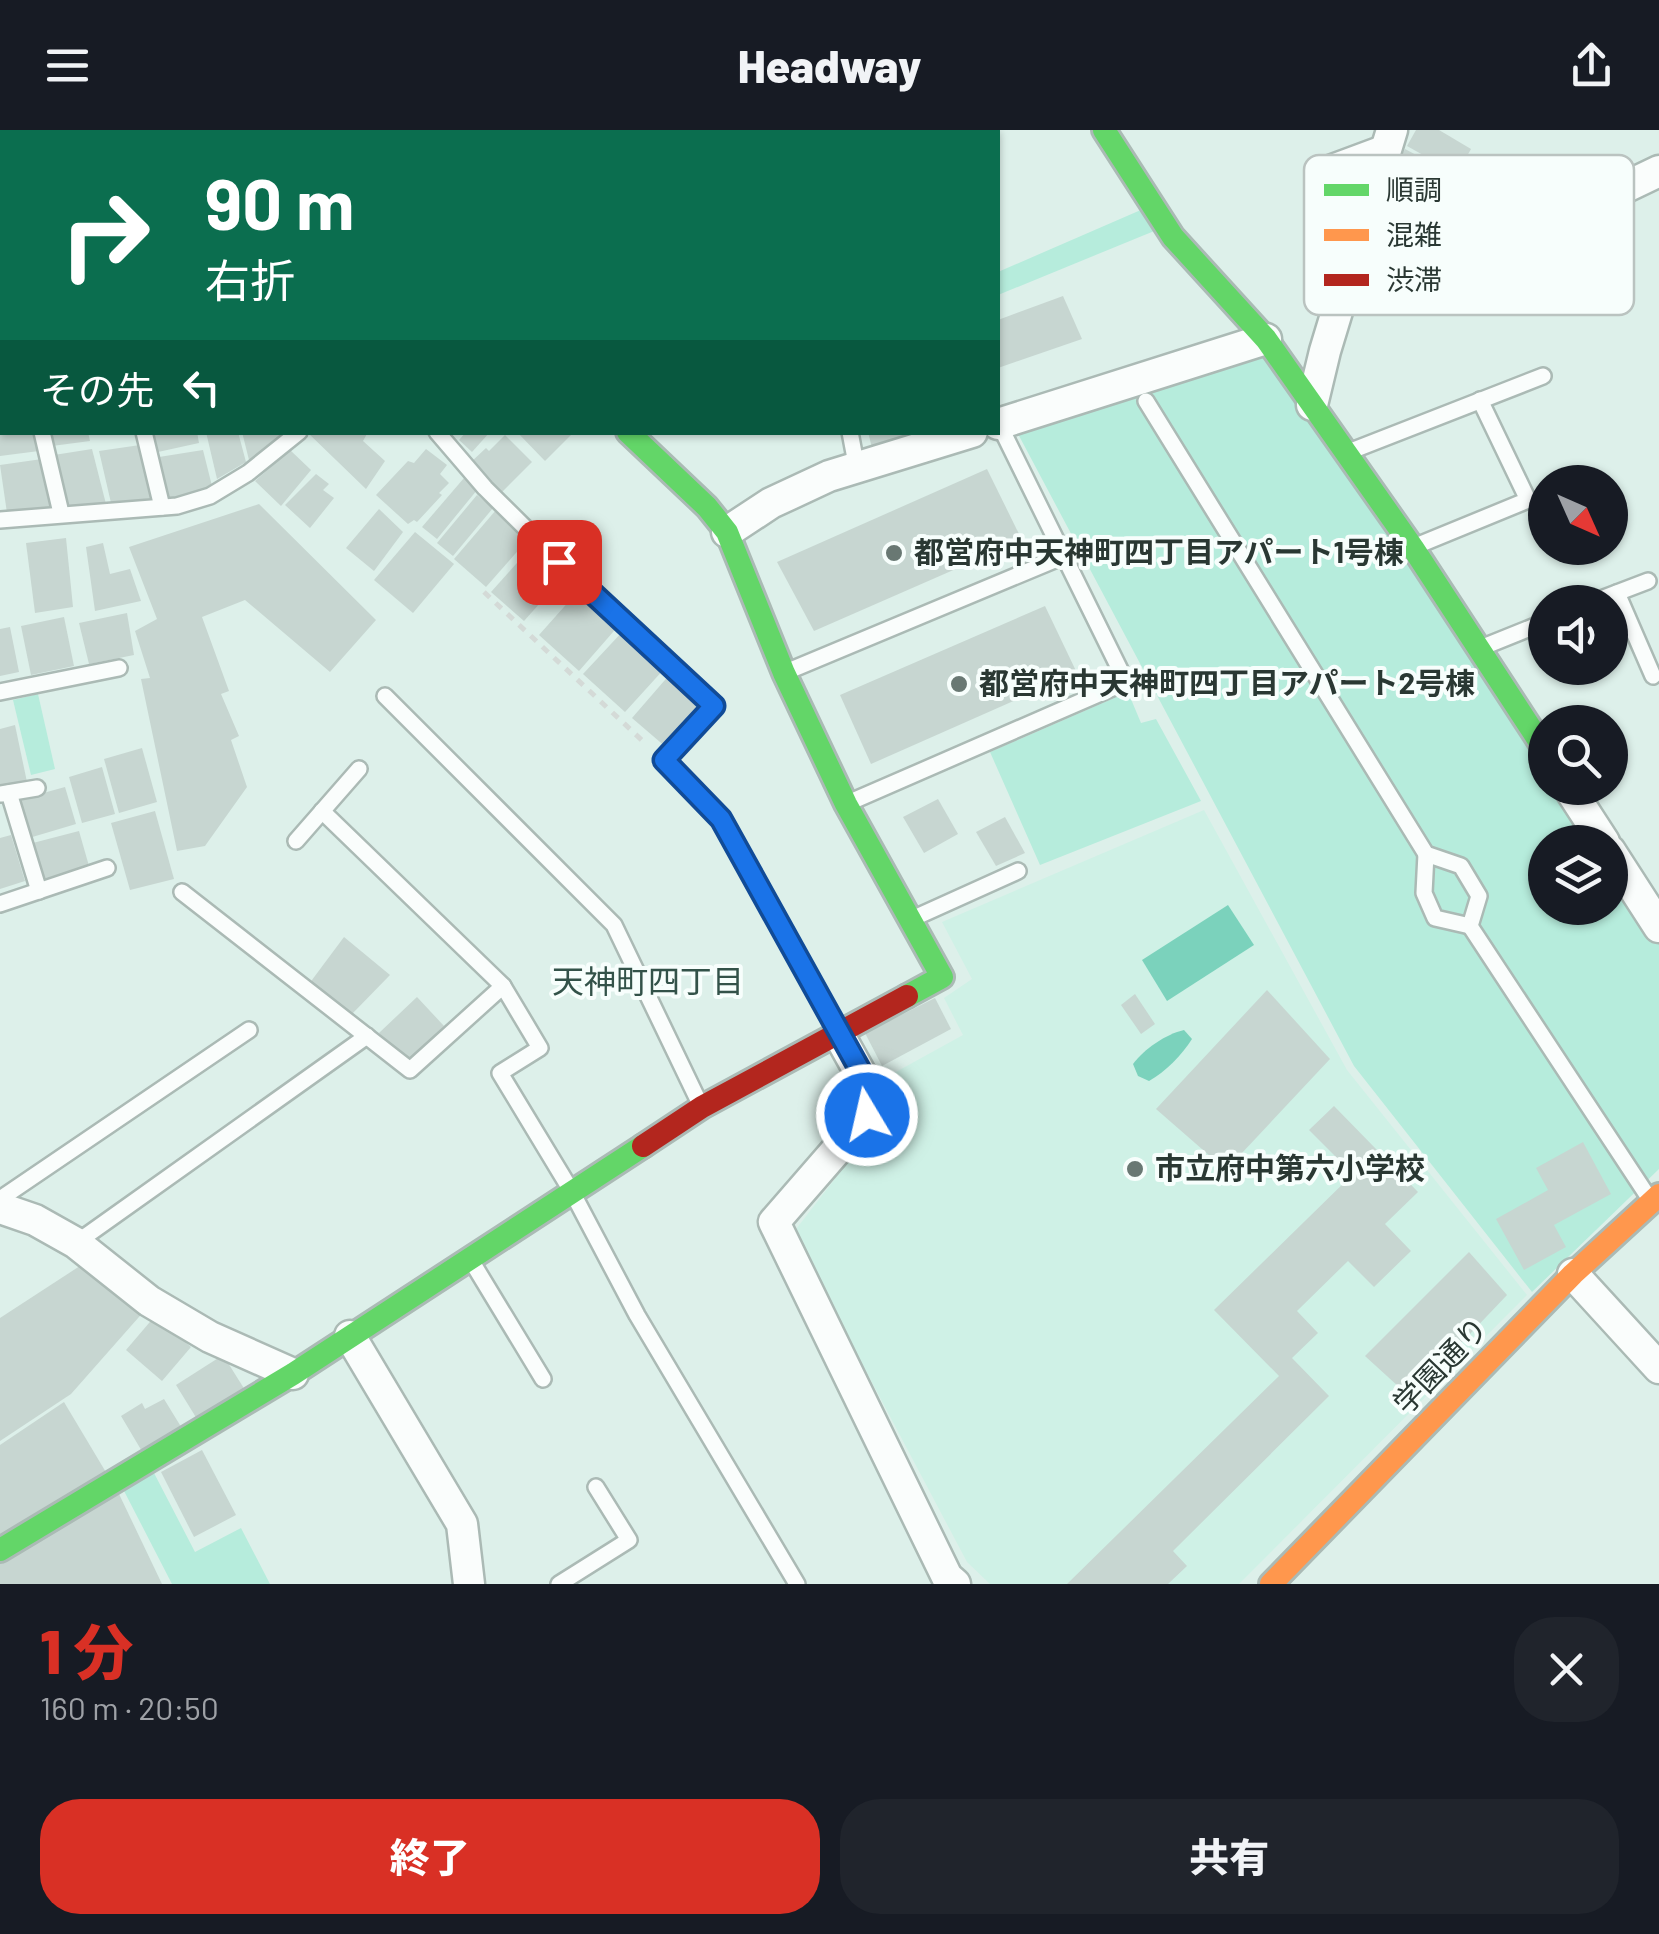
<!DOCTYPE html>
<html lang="ja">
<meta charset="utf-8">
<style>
body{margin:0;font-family:Barlow,"Noto Sans JP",sans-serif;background:#20242c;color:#f1f3f6;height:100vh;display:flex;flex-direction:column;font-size:38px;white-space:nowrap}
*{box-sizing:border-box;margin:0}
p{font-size:32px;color:#9ea1a6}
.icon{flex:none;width:55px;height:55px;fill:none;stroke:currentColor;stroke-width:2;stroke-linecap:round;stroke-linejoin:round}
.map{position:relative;height:1454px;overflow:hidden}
.drawer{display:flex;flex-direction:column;background:#171b24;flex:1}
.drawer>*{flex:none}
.hud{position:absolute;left:0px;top:0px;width:1000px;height:305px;box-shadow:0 2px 8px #0004;background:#0b6e4f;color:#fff;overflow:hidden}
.needle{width:65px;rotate:135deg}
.controls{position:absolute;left:1528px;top:335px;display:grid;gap:20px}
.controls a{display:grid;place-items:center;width:100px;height:100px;border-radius:50%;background:#171b24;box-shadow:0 2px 8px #0004;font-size:50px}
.pin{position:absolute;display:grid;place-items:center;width:85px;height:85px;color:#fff;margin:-42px;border-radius:20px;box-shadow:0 5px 15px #0006}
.me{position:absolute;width:110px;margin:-55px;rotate:351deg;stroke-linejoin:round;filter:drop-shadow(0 0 8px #0008)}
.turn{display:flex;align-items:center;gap:35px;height:210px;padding:0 40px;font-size:45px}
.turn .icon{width:130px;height:130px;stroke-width:2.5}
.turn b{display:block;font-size:70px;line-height:85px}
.then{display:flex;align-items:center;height:95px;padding:0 40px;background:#0003;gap:20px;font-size:38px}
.round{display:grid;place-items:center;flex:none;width:105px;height:105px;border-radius:40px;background:#20242c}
.overview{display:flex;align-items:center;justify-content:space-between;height:170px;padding:0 40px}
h1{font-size:60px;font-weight:800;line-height:75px;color:#d93025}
.button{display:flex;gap:20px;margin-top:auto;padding:20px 40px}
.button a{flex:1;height:115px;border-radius:40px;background:#d93025;color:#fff;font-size:40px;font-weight:800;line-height:115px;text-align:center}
.button a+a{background:#20242c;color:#f1f3f6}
header{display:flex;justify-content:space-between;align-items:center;height:130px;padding:0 40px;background:#171b24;font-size:45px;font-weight:800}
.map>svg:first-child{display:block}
.built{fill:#cff1e6}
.green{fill:#b6ecdc}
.water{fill:#7bd2bc}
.building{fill:#c7d6d1}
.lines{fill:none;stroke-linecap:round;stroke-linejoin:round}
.lane-casing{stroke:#abbab5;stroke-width:20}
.street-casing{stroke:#abbab5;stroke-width:35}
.fast-casing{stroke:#abbab5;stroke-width:28}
.slow-casing{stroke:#abbab5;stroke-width:28}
.jam-casing{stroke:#abbab5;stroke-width:28}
.path{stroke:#d4dad7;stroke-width:5;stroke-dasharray:8 8;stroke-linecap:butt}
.lane{stroke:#fafdfc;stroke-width:15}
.street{stroke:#fafdfc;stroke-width:30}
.fast{stroke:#63d668;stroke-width:22}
.slow{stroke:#ff974d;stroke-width:22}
.jam{stroke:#b3261e;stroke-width:22}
.route-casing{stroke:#114b97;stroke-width:25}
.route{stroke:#1a73e8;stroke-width:18}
.poi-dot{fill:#697873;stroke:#f7fefc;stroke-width:4}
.labels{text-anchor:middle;stroke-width:8;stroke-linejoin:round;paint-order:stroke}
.poi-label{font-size:30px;font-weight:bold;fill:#2a3833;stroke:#f7fefc;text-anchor:start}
.street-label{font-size:30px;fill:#2a3833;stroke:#f7fefc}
.neighbourhood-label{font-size:32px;fill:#335249;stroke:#f7fefc}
.key{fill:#f7fefc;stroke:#bac3c0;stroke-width:2.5}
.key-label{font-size:28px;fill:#2a3833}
</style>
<header><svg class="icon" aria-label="menu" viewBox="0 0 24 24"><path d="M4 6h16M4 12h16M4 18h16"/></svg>Headway<svg class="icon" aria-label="share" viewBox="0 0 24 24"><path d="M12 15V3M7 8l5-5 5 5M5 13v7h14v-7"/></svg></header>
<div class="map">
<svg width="1659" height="1454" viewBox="0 0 1659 1454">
<rect width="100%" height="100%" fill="#ddf0ea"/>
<path class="built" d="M1204,680L1347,940L1527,1165L1239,1454H990L967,1432L793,1103L892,975L885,948L963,905L944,868L972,849L942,792Z"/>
<g class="green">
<path d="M1150,76L1164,97L998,165V142Z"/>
<path d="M1263,224L1545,635V658H1561L1598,712H1545V778H1610V729L1659,801V1039L1532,1162L1354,936L1017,302Z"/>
<path d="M1128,562L1141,593L1156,589L1201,671L1040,735L990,622Z"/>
<path d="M38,564L55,639L31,645L13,570Z"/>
<path d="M154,1343L195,1422L241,1398L270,1454H172L123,1359Z"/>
</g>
<g class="water">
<path d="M1228,775L1254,815L1167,871L1142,830Z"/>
<path d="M1184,900L1192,909C1182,925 1165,942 1149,951L1138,946L1133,934C1144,919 1166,904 1184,900Z"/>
</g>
<g class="building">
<path d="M1416,0H1439L1471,19L1457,44L1407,16Z"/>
<path d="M1405,19L1456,46L1440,75L1390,48Z"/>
<path d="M1063,166L1082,209L998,238V190Z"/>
<path d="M0,302H36L39,321L0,326Z"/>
<path d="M50,302H88L90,311L52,316Z"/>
<path d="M154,302H197L199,313L158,322Z"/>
<path d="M206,302H238L246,332L217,349Z"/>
<path d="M242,302H280L283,309L249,330Z"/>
<path d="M307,302H368L363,311L385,331L366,359Z"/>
<path d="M466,302H490L472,322L459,310Z"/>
<path d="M517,302H574L545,331Z"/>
<path d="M868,302H932L872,318Z"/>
<path d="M505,305L532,332L500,364L470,333L486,318L489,321Z"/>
<path d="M140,315L154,368L111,373L99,321Z"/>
<path d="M92,319L106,374L64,376L54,325Z"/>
<path d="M426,319L447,335L440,344L449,353L439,363L442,365L417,392L414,390L408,394L376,365L408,331L414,333Z"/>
<path d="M203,320L213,360L168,371L159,327Z"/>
<path d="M290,320L311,340L281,376L255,351Z"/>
<path d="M42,329L51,377L7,383L0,335Z"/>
<path d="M987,339L1022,410L814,501L777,432Z"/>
<path d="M316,344L329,354L323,360L334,368L310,398L285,375Z"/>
<path d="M464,348L477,360L437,409L422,397Z"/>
<path d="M477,365L493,378L453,426L437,413Z"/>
<path d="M259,374L376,490L330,542L245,470L202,487L229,561L221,564L239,606L231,610L247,657L205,716L177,721L141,549L150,548L135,501L157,489L129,417Z"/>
<path d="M379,379L403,402L374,441L346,418Z"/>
<path d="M496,380L529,408L486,457L454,429Z"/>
<path d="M415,402L454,434L413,483L374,450Z"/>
<path d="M66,408L73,477L35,483L26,413Z"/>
<path d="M103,413L110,444L130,439L141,471L95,481L86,417Z"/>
<path d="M533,415L566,444L524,491L491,462Z"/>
<path d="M580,459L620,494L579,541L539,505Z"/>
<path d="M1045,476L1077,543L871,634L840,565Z"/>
<path d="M127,483L134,525L89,534L79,493Z"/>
<path d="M64,487L74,536L31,545L21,496Z"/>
<path d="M10,497L19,542L0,546V499Z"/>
<path d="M624,500L665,538L625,582L583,544Z"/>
<path d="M671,543L706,572L667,618L632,588Z"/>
<path d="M15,595L27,652L0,657V599Z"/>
<path d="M142,618L157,672L119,683L104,629Z"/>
<path d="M102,637L115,684L82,693L69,647Z"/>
<path d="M65,657L76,694L29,708L18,670Z"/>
<path d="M938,669L958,704L924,723L903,687Z"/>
<path d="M155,681L174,749L130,760L111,693Z"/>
<path d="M1005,687L1025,723L996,736L976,702Z"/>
<path d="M79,701L89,736L43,752L29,714Z"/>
<path d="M11,705L25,751L0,759V708Z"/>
<path d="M344,807L390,845L351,885L309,854Z"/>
<path d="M1267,860L1330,929L1226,1040L1156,979Z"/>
<path d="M1135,864L1155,894L1141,904L1121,875Z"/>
<path d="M417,867L444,896L410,931L379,903Z"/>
<path d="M935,868L951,899L882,936L865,903Z"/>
<path d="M1334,976L1418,1062L1385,1094L1411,1121L1374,1157L1348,1131L1297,1181L1318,1203L1292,1228L1329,1266L1173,1421L1187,1436L1168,1454H1067L1279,1246L1214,1180L1353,1044L1309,1000Z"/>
<path d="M1583,1012L1611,1064L1554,1095L1566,1117L1524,1140L1496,1089L1548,1060L1536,1038Z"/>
<path d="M1469,1122L1507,1165L1410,1267L1365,1226Z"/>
<path d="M86,1132L146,1179L71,1264L0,1311V1188Z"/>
<path d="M155,1186L191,1217L162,1251L126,1220Z"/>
<path d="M223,1225L245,1260L197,1289L176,1255Z"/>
<path d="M164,1269L183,1300L143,1323L121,1286L142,1273L145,1279Z"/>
<path d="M64,1272L107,1344L0,1410V1315Z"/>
<path d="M202,1320L236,1385L194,1407L161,1342Z"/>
<path d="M119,1364L162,1454H0V1432Z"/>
</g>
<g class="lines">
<defs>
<g id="lane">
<path d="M46,0L47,2"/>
<path d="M765,0L767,2"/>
<path d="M863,2L868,0"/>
<path d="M1319,37L1389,11"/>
<path d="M1146,271L1426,724L1461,736L1479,766L1470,796L1649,1068"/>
<path d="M42,302L61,383"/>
<path d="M144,302L162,377"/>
<path d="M437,302L485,358L584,456L714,576L664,630L721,689L836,900"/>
<path d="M850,302L857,339"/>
<path d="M1351,321L1543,246"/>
<path d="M0,390L177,376L210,366L248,343L299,302"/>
<path d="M1416,416L1528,370L1480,270"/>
<path d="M1617,463L1653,546"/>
<path d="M1593,472L1648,451"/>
<path d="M1483,517L1545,492"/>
<path d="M786,542L1064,426"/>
<path d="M0,562L119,538"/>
<path d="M385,566L614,795L700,974"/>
<path d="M9,663L39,761"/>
<path d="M1,664L37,658"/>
<path d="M848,673L1126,552L999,294"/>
<path d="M322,681L503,856L540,918L500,943L572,1062L637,1185L797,1454"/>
<path d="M296,711L359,639"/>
<path d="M1426,724L1424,763L1435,788L1470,796"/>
<path d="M182,762L410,940L503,856"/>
<path d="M0,774L107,738"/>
<path d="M914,788L1018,741"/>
<path d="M0,1069L249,900"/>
<path d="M76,1113L367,906"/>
<path d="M472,1132L543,1249"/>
<path d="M559,1454L629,1410L596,1357"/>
</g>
<g id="street">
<path d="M310,0L312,2"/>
<path d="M411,2L415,0"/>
<path d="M1342,163L1532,102L1659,41"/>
<path d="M1312,275L1325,221L1392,0"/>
<path d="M998,294L1266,209"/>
<path d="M727,402L771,373L829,346L972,302"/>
<path d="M1569,658L1604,712"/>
<path d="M1610,721L1659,797"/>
<path d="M839,905L873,966L867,985L774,1092L947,1447L955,1454"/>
<path d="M0,1078L35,1090L76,1113L149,1171L210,1207L293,1244"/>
<path d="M1573,1144L1659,1238"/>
<path d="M350,1206L462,1394L469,1454"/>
</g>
<g id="fast">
<path d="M1104,0L1173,107L1266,209L1413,418L1545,620"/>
<path d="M628,302L707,377L727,402L784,543L846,674L942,847L907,866"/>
<path d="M0,1420L293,1244L643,1016"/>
</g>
<path id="slow" d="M1271,1454L1573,1144L1659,1065"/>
<path id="jam" d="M643,1016L702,977L907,866"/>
</defs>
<use href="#lane" class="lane-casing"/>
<use href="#street" class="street-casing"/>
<use href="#fast" class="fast-casing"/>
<use href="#slow" class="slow-casing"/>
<use href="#jam" class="jam-casing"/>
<path class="path" d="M484,462L647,615"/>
<use href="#lane" class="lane"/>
<use href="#street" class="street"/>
<use href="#fast" class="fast"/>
<use href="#slow" class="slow"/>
<use href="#jam" class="jam"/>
</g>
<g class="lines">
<defs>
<path id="route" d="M559,432L714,576L664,630L721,689L860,940L873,966L867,985"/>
</defs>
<use href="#route" class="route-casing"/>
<use href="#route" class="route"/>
</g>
<g class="poi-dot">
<circle cx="894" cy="423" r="10"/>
<circle cx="959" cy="554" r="10"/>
<circle cx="1135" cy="1039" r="10"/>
</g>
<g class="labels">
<g class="poi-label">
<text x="914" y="433">都営府中天神町四丁目アパート1号棟</text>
<text x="979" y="564">都営府中天神町四丁目アパート2号棟</text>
<text x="1155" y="1049">市立府中第六小学校</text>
</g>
<g class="street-label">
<text transform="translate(1441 1236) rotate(-46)" y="10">学園通り</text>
</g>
<g class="neighbourhood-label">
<text x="648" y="863">天神町四丁目</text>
</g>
</g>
<rect x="1304" y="25" width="330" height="160" rx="15" class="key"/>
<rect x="1324" y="54" width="45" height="12" fill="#63d668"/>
<rect x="1324" y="99" width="45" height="12" fill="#ff974d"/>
<rect x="1324" y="144" width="45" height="12" fill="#b3261e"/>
<g class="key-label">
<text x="1386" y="70">順調</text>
<text x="1386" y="115">混雑</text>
<text x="1386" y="160">渋滞</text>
</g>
</svg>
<div class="controls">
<a><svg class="needle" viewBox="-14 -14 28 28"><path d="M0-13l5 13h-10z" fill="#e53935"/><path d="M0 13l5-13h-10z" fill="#9ea1a6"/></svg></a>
<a><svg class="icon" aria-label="sound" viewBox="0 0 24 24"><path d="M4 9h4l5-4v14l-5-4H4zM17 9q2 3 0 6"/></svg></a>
<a><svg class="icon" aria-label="search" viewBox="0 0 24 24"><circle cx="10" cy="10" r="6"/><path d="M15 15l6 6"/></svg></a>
<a><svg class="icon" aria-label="layers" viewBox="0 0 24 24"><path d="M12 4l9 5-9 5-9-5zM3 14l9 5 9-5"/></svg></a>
</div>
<div class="pin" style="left:559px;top:432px;background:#d93025"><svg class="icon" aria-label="arrive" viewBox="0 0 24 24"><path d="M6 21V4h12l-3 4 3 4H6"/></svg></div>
<svg class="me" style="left:867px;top:985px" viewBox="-20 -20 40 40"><circle r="17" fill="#1a73e8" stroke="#fff" stroke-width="3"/><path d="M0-11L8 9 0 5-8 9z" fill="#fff"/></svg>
<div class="hud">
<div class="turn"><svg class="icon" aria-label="right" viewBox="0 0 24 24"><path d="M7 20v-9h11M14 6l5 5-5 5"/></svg><div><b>90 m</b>右折</div></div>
<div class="then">その先<svg class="icon" aria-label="left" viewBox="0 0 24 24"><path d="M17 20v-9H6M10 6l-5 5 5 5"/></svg></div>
</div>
</div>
<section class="drawer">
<div class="overview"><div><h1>1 分</h1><p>160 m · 20:50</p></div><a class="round"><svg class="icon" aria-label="close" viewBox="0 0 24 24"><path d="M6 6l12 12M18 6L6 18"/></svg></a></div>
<div class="button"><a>終了</a><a>共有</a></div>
</section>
